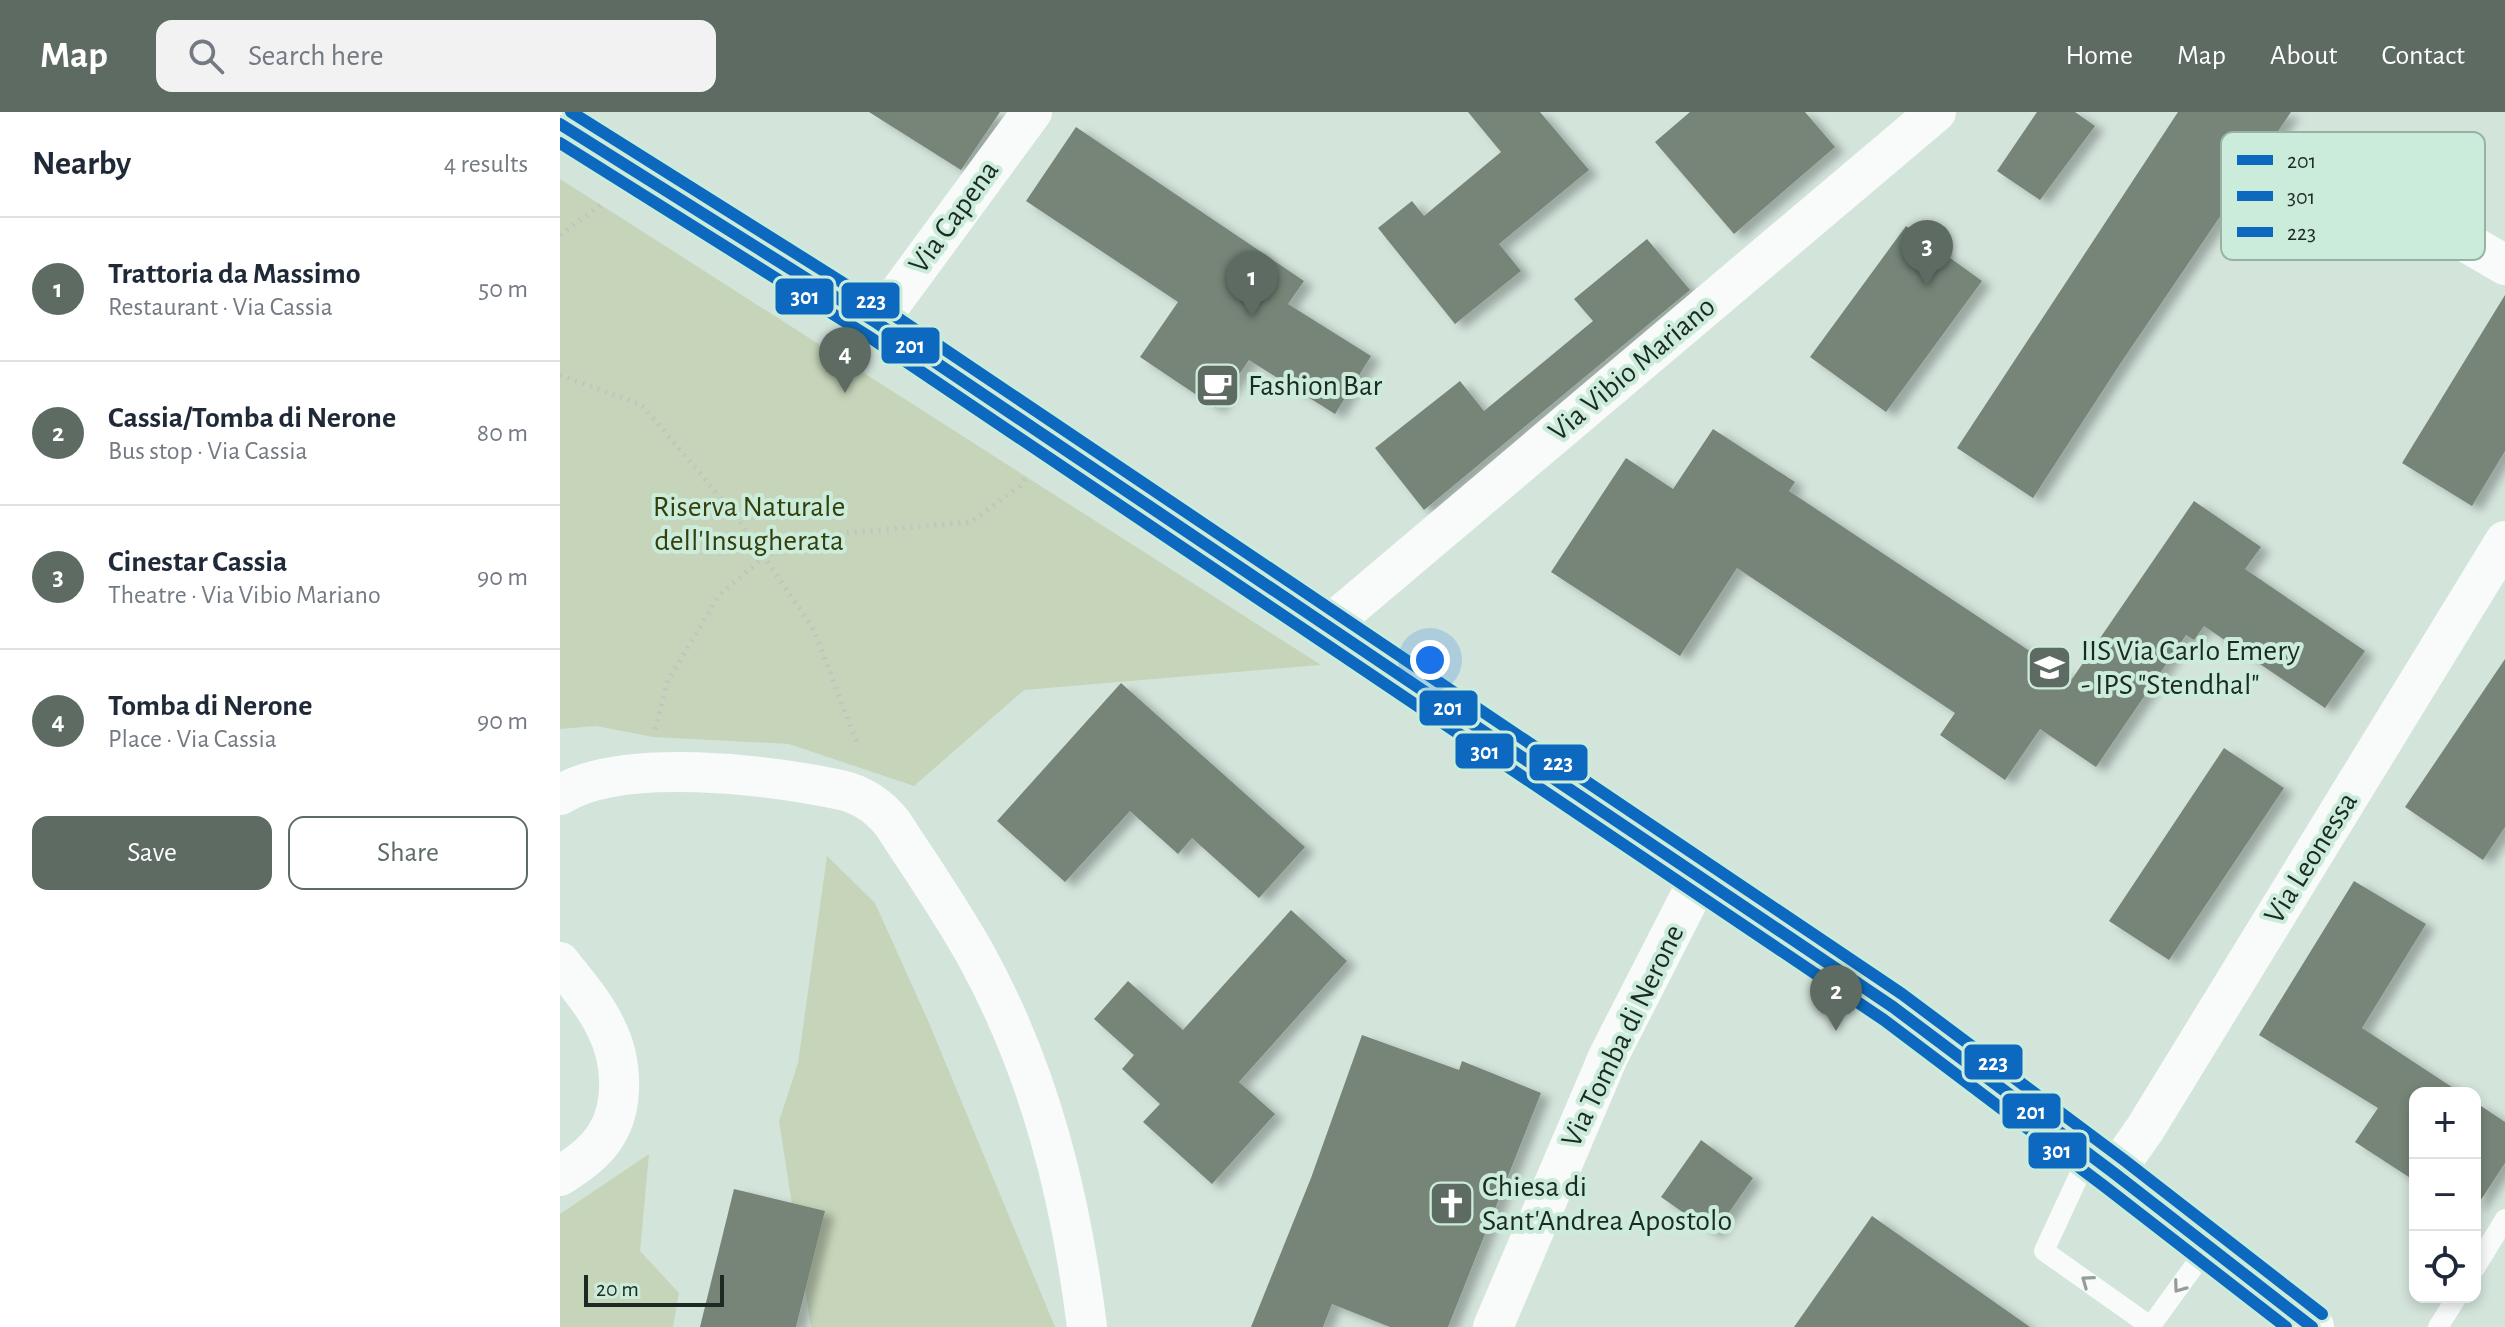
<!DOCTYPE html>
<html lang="en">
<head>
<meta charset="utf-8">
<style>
	body { margin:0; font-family:"Alegreya Sans",sans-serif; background:#f2f2f3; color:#1f2937 }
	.controls { position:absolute; right:24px; bottom:24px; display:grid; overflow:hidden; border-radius:16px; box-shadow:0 4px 12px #0003 }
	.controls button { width:72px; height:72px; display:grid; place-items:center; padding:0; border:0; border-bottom:2px solid #e0e1e3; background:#fff; color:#1f2937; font:40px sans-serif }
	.scale { position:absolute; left:24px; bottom:20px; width:140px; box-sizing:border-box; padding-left:8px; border:4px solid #1d2a23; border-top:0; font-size:22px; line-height:28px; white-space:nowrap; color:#1d2a23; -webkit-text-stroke:6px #cbecda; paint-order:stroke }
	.you { position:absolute; left:870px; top:548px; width:28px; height:28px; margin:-20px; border:6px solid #fff; border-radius:50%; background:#1a73e8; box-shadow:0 0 0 12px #1a73e833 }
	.badge { display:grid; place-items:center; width:52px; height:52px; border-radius:50%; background:#5d6b63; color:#fff; font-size:26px; font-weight:700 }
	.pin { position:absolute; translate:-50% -66px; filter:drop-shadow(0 2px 4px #0008) }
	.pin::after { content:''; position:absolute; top:42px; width:28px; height:24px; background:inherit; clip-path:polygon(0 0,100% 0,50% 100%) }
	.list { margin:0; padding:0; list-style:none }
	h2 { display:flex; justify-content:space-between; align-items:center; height:104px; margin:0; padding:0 32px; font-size:34px }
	h2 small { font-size:26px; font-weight:400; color:#747a83 }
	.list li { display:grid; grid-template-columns:52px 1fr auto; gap:24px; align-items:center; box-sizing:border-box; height:144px; padding:0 32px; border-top:2px solid #e0e1e3 }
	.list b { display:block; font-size:30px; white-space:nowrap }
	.list p { margin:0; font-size:26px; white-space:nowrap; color:#747a83 }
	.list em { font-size:26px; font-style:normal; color:#747a83 }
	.actions { display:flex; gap:16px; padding:24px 32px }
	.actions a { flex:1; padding:18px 0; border:2px solid #5d6b63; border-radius:16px; text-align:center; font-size:28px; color:#5d6b63 }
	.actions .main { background:#5d6b63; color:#fff }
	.icon { flex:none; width:44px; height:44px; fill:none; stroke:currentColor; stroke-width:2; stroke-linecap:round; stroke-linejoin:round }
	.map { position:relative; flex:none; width:1945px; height:1215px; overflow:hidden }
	header { display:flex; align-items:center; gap:48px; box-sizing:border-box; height:112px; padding:0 40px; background:#5d6b63; color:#fff }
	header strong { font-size:38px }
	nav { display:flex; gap:44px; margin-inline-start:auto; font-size:28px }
	.search { width:560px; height:72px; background:#f2f2f3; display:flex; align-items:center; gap:20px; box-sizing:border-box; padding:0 28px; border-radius:16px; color:#747a83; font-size:30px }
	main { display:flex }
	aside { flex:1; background:#fff }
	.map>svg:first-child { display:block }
	.green { fill:#c6d5b9 }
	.building { fill:#768578; filter:url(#shadow) }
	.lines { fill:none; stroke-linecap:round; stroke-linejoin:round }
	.path { stroke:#bfc5c1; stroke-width:5; stroke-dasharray:2 6; stroke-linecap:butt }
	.service { stroke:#f8fbfa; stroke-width:20 }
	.minor { stroke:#f8fbfa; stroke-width:40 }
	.primary { stroke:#f8fbfa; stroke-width:44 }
	.bus-1-casing { stroke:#cbecda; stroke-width:18 }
	.bus-2-casing { stroke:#cbecda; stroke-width:18 }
	.bus-3-casing { stroke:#cbecda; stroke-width:18 }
	.bus-1 { stroke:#0c69bf; stroke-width:12 }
	.bus-2 { stroke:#0c69bf; stroke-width:12 }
	.bus-3 { stroke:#0c69bf; stroke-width:12 }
	.oneway { stroke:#959d99 }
	.labels { text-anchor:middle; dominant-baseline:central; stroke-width:8; stroke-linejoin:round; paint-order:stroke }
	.street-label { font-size:30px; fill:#1d2a23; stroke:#cbecda }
	.poi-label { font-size:30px; fill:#1d2a23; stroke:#cbecda; text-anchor:start }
	.park-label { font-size:30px; fill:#353f0d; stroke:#cbecda }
	.key { fill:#cbecda; stroke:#97b2a3; stroke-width:2 }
	.key-label { font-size:22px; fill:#1d2a23 }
	.line-badge { stroke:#cbecda; stroke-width:3 }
	.badge-label { font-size:22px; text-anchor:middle; font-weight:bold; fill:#fff }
</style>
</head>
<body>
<header>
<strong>Map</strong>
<div class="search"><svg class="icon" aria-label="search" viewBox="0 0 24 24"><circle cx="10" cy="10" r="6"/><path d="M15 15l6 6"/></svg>Search here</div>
<nav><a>Home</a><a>Map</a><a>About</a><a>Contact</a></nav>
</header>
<main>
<aside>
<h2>Nearby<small>4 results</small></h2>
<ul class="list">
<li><span class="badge">1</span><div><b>Trattoria da Massimo</b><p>Restaurant · Via Cassia</p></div><em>50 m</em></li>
<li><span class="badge">2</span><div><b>Cassia/Tomba di Nerone</b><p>Bus stop · Via Cassia</p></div><em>80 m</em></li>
<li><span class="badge">3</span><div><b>Cinestar Cassia</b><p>Theatre · Via Vibio Mariano</p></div><em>90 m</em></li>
<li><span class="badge">4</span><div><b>Tomba di Nerone</b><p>Place · Via Cassia</p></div><em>90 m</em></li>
</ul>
<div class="actions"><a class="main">Save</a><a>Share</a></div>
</aside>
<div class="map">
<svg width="1945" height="1215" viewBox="0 0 1945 1215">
	<defs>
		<filter id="shadow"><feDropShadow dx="9" dy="5" stdDeviation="4" flood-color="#0004"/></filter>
	</defs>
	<rect width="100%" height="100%" fill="#d3e4db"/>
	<!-- green -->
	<g class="green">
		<polygon points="0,67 41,93 761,553 464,578 354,674 229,632 93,625 36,614 0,617"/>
		<polygon points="267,744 315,791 369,911 495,1215 251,1215 219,1009 238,951"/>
		<polygon points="89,1042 80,1139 119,1181 113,1215 0,1215 0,1102"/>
	</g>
	<!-- building -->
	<g class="building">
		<polygon points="309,0 440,0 401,58"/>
		<polygon points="908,0 980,0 1029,58 939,132 961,159 895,212 818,116 852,89 864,104 941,40"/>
		<polygon points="1130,0 1245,0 1275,35 1174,122 1095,30"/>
		<polygon points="1477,0 1515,0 1535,14 1480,88 1437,59"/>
		<polygon points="1618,0 1731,0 1560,252 1473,386 1397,336"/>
		<polygon points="516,15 744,169 728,192 811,244 775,302 689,248 656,296 580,245 618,190 466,89"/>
		<polygon points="1346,114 1422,169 1326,300 1250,245"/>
		<polygon points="1087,127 1130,178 864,398 815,336 900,269 924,299 1033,209 1014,187"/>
		<polygon points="1945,183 1945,339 1912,394 1842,351"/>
		<polygon points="1153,317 1235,370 1229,379 1512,567 1634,389 1701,435 1685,457 1805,539 1765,596 1644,514 1634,528 1626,523 1536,655 1480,617 1445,668 1380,623 1395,601 1177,456 1120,544 991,460 1066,346 1113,377"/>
		<polygon points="1945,547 1945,715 1923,748 1845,695"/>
		<polygon points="561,571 745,735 699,786 632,726 618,742 570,699 505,770 437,709"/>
		<polygon points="1664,636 1724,676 1609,848 1549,809"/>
		<polygon points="1794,769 1866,812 1802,916 1901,981 1855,981 1855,1069 1795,1030 1818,996 1699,923"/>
		<polygon points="731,798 787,849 679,970 715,1002 652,1072 583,1010 600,992 562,957 574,943 534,907 568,869 623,918"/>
		<polygon points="802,923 899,958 902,949 981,981 888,1215 830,1215 772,1192 763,1215 691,1215 751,1066"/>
		<polygon points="1915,990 1945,1010 1945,1051 1915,1097"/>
		<polygon points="1141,1028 1193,1066 1154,1122 1101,1085"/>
		<polygon points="174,1077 265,1099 236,1215 140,1215"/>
		<polygon points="1312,1104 1470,1215 1234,1215"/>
	</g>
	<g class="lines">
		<!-- path -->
		<g class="path">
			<polyline points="0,123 41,93"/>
			<polyline points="0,263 82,293 177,405 254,518 296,629 296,636"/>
			<polyline points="95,617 108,568 160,482 204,445 252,424 411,410 460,374 467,364"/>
		</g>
		<!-- service -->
		<g class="service">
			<polyline points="1529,1042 1484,1139 1590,1214"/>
			<polyline points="1915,1156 1945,1107"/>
			<polyline points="1590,1215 1648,1135"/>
			<polyline points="1878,1215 1897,1185"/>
		</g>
		<!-- minor -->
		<g class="minor">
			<polyline points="1894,123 1945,153"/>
			<polyline points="317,211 472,0"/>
			<polyline points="768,514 1376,0"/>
			<path d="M0 683C62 644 210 663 281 678 303 683 319 694 333 712 362 757 393 801 418 847 481 963 511 1086 527 1215"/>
			<path d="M0 850C16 871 35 892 46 916 62 947 65 993 46 1023 35 1041 17 1053 0 1064"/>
			<polyline points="1554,1061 1585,1017 1945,429"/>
			<polyline points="933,1215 1048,945 1139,767"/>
		</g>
		<!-- primary -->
		<polyline class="primary" points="0,12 317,211 1333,895 1554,1061 1752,1215"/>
		<defs>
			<polyline id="bus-1" points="0,12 317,211 1333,895 1554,1061 1752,1215"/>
			<polyline id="bus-2" points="0,31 308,224 1324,908 1544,1074 1726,1215"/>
			<polyline id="bus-3" points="11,0 326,198 1342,882 1564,1048 1762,1202"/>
		</defs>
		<!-- bus-1 casing -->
		<use href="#bus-1" class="bus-1-casing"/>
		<!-- bus-2 casing -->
		<use href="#bus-2" class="bus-2-casing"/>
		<!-- bus-3 casing -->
		<use href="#bus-3" class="bus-3-casing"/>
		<!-- bus-1 -->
		<use href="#bus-1" class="bus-1"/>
		<!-- bus-2 -->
		<use href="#bus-2" class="bus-2"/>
		<!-- bus-3 -->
		<use href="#bus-3" class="bus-3"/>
	</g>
	<!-- one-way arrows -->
	<defs><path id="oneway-chevron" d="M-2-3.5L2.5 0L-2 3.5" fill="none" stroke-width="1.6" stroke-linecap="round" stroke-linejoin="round" transform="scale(2)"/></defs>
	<g class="oneway">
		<use href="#oneway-chevron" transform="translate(1527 1169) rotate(-144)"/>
		<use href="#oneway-chevron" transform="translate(1619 1175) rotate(126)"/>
	</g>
	<!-- icons -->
	<defs>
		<symbol id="cafe-square" viewBox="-11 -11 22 22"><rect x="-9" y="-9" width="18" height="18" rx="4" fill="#5d6b63" stroke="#cbecda"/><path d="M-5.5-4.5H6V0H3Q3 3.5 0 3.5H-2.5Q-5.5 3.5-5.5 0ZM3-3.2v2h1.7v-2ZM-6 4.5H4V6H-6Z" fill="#fff"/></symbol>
		<symbol id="school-square" viewBox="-11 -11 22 22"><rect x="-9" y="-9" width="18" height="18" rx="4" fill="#5d6b63" stroke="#cbecda"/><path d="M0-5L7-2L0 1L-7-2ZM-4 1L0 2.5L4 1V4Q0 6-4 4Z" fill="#fff"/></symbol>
		<symbol id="church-square" viewBox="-11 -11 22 22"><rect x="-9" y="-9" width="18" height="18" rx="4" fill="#5d6b63" stroke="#cbecda"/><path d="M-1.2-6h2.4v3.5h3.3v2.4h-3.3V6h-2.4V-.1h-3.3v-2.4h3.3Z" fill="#fff"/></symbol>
	</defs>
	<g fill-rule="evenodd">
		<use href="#cafe-square" x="632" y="248" width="51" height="51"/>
		<use href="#school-square" x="1464" y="530" width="51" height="51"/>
		<use href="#church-square" x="866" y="1066" width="51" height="51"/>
	</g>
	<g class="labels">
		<!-- street labels -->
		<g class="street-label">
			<text transform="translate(394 105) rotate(-54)">Via Capena</text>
			<text transform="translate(1072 257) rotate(-40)">Via Vibio Mariano</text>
			<text transform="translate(1751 746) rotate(-58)">Via Leonessa</text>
			<text transform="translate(1063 924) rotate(-64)">Via Tomba di Nerone</text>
		</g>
		<!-- poi labels -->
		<g class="poi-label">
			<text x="688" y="274">Fashion Bar</text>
			<text x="1521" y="539">IIS Via Carlo Emery<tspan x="1521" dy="34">- IPS "Stendhal"</tspan></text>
			<text x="922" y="1075">Chiesa di<tspan x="922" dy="34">Sant'Andrea Apostolo</tspan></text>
		</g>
		<!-- park labels -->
		<g class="park-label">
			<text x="189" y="395">Riserva Naturale<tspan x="189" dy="34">dell'Insugherata</tspan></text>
		</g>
	</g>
	<!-- legend -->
	<rect x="1661" y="20" width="264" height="128" rx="12" class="key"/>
	<rect x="1677" y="43" width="36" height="10" fill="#0c69bf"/>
	<rect x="1677" y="79" width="36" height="10" fill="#0c69bf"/>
	<rect x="1677" y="115" width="36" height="10" fill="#0c69bf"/>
	<g class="key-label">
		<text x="1727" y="56">201</text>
		<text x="1727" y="92">301</text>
		<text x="1727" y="128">223</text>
	</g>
	<g class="line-badge">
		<rect x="214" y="165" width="61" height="39" rx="8" fill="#0c69bf"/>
		<rect x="280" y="169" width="61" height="39" rx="8" fill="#0c69bf"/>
		<rect x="320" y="214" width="61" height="39" rx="8" fill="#0c69bf"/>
		<rect x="858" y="577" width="61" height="38" rx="8" fill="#0c69bf"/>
		<rect x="894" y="620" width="61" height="38" rx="8" fill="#0c69bf"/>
		<rect x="968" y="631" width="61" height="39" rx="8" fill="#0c69bf"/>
		<rect x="1403" y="931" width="61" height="38" rx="8" fill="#0c69bf"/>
		<rect x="1441" y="980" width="61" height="38" rx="8" fill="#0c69bf"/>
		<rect x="1467" y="1019" width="61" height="39" rx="8" fill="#0c69bf"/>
	</g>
	<g class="badge-label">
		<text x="245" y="192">301</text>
		<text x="311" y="196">223</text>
		<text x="350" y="241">201</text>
		<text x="888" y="603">201</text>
		<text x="925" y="647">301</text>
		<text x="998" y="658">223</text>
		<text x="1433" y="958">223</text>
		<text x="1471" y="1007">201</text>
		<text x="1497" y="1046">301</text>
	</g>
</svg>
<div class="controls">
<button>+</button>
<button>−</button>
<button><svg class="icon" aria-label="locate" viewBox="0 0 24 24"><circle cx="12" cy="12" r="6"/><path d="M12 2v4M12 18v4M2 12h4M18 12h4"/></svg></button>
</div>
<div class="scale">20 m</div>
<div class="you"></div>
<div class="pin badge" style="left:692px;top:205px">1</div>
<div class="pin badge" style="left:1276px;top:919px">2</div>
<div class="pin badge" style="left:1367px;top:174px">3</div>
<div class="pin badge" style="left:285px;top:281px">4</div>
</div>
</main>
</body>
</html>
